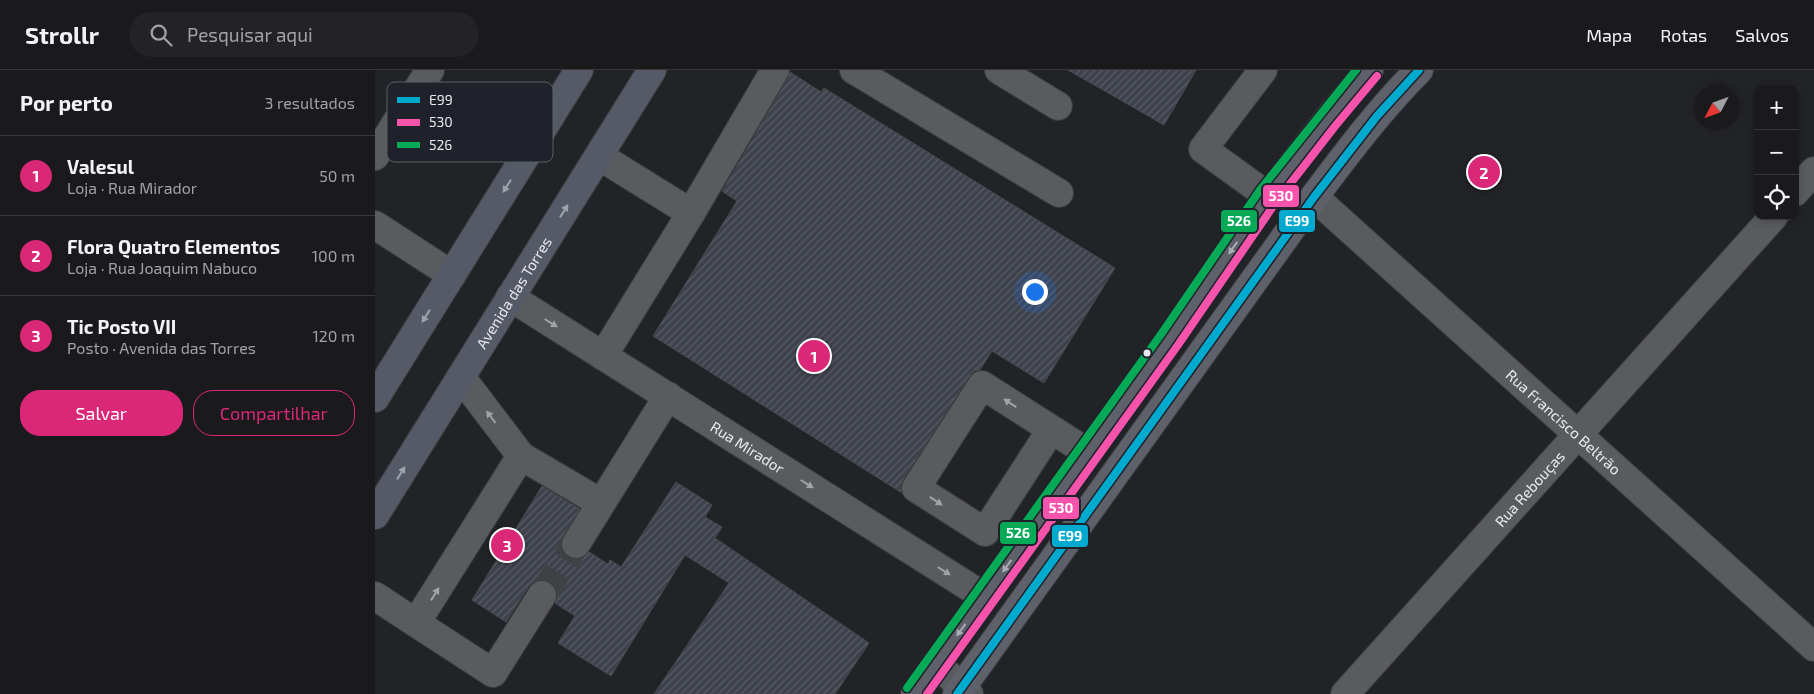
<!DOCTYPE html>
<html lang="pt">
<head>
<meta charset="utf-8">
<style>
	body { margin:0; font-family:"Exo 2",sans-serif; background:#232326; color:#f1f3f6 }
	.controls { position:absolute; right:15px; top:15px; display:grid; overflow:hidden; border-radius:10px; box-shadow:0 2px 8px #0003 }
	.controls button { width:45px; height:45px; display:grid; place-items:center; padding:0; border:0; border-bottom:1px solid #38383b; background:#1a1a1d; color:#f1f3f6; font:25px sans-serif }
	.compass { position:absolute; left:1319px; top:15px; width:45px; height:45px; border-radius:50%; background:#1a1a1d; box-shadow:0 2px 8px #0003; rotate:229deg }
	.you { position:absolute; left:659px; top:221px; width:18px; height:18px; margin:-12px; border:4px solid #fff; border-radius:50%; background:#1a73e8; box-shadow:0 0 0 8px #1a73e833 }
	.badge { display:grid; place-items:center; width:32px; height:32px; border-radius:50%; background:#db2777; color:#fff; font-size:16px; font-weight:700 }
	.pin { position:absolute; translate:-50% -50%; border:2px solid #fff; box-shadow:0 1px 5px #0006 }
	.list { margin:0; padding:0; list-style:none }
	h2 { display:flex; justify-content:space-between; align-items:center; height:65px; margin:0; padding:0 20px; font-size:21px }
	h2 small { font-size:16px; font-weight:400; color:#9fa1a4 }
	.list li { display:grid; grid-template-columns:32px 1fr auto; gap:15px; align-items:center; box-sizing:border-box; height:80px; padding:0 20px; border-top:1px solid #38383b }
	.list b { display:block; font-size:19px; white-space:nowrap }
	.list p { margin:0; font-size:16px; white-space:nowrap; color:#9fa1a4 }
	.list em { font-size:16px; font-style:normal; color:#9fa1a4 }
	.actions { display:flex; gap:10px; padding:15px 20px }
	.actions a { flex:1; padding:11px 0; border:1px solid #db2777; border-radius:20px; text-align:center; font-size:18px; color:#db2777 }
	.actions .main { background:#db2777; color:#fff }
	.icon { flex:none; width:28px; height:28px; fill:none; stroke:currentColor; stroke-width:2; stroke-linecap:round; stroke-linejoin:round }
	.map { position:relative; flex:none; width:1439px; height:624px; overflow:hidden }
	header { display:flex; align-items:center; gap:30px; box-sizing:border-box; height:70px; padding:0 25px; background:#1a1a1d; border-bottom:1px solid #38383b }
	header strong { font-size:24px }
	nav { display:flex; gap:28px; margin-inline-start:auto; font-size:18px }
	.search { width:350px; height:45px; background:#232326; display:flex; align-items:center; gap:12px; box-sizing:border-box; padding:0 18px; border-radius:28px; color:#9fa1a4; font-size:19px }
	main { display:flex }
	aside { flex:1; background:#1a1a1d }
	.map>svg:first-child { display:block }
	.building { fill:url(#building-hatch); stroke:#48494c }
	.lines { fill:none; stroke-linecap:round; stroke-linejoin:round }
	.minor-tunnel { stroke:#404145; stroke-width:28; stroke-dasharray:28 14; stroke-linecap:butt }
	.minor-casing { stroke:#3c3d40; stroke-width:30 }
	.major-casing { stroke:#3c3d40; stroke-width:30 }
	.highway-casing { stroke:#3c3d40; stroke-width:30 }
	.minor { stroke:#595b5e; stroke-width:28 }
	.major { stroke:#5e616a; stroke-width:28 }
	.highway { stroke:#565a67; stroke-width:28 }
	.bus-1-casing { stroke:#1f222a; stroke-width:11 }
	.bus-2-casing { stroke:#1f222a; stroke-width:11 }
	.bus-3-casing { stroke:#1f222a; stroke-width:11 }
	.bus-1 { stroke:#00a9ce; stroke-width:8 }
	.bus-2 { stroke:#f653ac; stroke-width:8 }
	.bus-3 { stroke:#06aa56; stroke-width:8 }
	.oneway { fill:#9ea2ab }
	.oneway2 { fill:#a9acb3 }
	.oneway3 { fill:#a0a2a6 }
	.bus-dot { fill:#e7eaef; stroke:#1f222a; stroke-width:2 }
	.labels { text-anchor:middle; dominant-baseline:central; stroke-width:5; stroke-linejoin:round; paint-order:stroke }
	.street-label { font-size:15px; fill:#e7eaef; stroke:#1f222a }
	.key { fill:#1f222a; stroke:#5b5e65; stroke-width:1 }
	.key-label { font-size:14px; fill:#e7eaef }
	.line-badge { stroke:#1f222a; stroke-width:2 }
	.badge-label { font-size:14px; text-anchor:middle; font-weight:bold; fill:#fff }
</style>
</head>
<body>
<header>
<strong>Strollr</strong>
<div class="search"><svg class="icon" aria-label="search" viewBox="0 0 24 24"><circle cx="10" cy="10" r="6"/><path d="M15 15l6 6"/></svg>Pesquisar aqui</div>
<nav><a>Mapa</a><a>Rotas</a><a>Salvos</a></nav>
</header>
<main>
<aside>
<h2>Por perto<small>3 resultados</small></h2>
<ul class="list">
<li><span class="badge">1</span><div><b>Valesul</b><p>Loja · Rua Mirador</p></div><em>50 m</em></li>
<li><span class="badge">2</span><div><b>Flora Quatro Elementos</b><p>Loja · Rua Joaquim Nabuco</p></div><em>100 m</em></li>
<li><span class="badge">3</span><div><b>Tic Posto VII</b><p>Posto · Avenida das Torres</p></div><em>120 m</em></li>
</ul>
<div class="actions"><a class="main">Salvar</a><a>Compartilhar</a></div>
</aside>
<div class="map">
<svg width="1439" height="624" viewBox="0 0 1439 624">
	<defs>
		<pattern id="building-hatch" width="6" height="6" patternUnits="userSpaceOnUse" patternTransform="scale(1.25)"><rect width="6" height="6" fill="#3e424d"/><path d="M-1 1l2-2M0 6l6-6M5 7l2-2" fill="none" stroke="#5a5d67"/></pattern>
	</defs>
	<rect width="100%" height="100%" fill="#222327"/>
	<!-- building -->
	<g class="building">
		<polygon points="693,0 821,0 789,55"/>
		<polygon points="415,2 446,22 449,18 740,198 669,313 617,281 605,300 599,301 594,307 528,410 525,417 527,423 278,266 362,131 347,121 413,8"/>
		<polygon points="301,412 337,435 330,447 347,457 340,468 494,573 460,624 279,624 354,513 310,485 236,606 183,573 200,546 180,533 183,526 181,518 175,512 168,509 160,511 154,516 131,552 97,530 167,416 205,439 188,466 185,473 187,481 192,487 201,490 209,487 214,482 233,494 235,490 246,497"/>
	</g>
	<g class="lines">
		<!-- minor-tunnel -->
		<polyline class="minor-tunnel" points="167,525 201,474"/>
		<defs>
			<g id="minor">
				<polyline points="479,0 684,123"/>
				<polyline points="624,0 683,36"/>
				<polyline points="888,0 828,79 893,126"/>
				<polyline points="0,86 55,0"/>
				<polyline points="224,86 316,143 228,286"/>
				<polyline points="1420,122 1439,101"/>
				<path id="s1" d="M939 127 1439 577"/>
				<polyline points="316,143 400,0"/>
				<polyline points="0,155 77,205"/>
				<path id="s2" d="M135 227 610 527"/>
				<polyline points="86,307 146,386 226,433"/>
				<polyline points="676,360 610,462 541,418 607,315 712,382"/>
				<polyline points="201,474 293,326"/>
				<polyline points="0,526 41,553 146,386"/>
				<polyline points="41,553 118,603 167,525"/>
				<polyline points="562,594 594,624"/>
				<path id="s3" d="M970 624 1399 146"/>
			</g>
			<g id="major">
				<polyline points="540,624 795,269 893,126 953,49 994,0"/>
				<path d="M582 624 939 127C972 83 1005 39 1044 0"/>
			</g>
			<g id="highway">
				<polyline points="0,328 204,0"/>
				<path id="s4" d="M0 445 277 0"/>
			</g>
		</defs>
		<!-- minor casing -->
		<use href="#minor" class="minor-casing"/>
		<!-- major casing -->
		<use href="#major" class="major-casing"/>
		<!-- highway casing -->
		<use href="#highway" class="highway-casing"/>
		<!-- minor -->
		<use href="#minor" class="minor"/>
		<!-- major -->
		<use href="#major" class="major"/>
		<!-- highway -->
		<use href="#highway" class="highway"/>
		<defs>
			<polyline id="bus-1" points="582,624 939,127 1002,46 1044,0"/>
			<polyline id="bus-2" points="552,624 803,275 901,132 961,55 1002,6"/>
			<polyline id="bus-3" points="532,618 787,263 885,120 981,0"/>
		</defs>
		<!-- bus-1 casing -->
		<use href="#bus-1" class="bus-1-casing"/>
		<!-- bus-2 casing -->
		<use href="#bus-2" class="bus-2-casing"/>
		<!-- bus-3 casing -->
		<use href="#bus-3" class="bus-3-casing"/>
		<!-- bus-1 -->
		<use href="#bus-1" class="bus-1"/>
		<!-- bus-2 -->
		<use href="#bus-2" class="bus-2"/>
		<!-- bus-3 -->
		<use href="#bus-3" class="bus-3"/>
	</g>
	<!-- one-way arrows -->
	<defs><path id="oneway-solid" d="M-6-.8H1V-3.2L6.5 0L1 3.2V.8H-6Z" transform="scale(1.25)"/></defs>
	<g class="oneway">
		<use href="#oneway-solid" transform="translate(132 116) rotate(122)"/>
		<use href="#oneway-solid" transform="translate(189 141) rotate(-58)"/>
		<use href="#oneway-solid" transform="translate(51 246) rotate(122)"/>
		<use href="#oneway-solid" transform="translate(26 403) rotate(-58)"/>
	</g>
	<g class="oneway2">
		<use href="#oneway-solid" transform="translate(858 178) rotate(125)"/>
		<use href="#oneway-solid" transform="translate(632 496) rotate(125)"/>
		<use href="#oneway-solid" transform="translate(586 560) rotate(126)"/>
	</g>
	<g class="oneway3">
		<use href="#oneway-solid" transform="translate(176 253) rotate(32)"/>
		<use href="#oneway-solid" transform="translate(635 333) rotate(-147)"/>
		<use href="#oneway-solid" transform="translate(116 347) rotate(-127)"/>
		<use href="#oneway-solid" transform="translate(432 414) rotate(32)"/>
		<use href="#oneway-solid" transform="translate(561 431) rotate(33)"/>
		<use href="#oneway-solid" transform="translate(569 501) rotate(32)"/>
		<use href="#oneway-solid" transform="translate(60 524) rotate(-58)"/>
	</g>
	<!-- markers -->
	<circle class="bus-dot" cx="772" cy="283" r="4.5"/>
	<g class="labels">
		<!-- street labels -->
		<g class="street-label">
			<text stroke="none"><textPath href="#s4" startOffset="262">Avenida das Torres</textPath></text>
			<text stroke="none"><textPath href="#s1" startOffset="336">Rua Francisco Beltrão</textPath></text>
			<text stroke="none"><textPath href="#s2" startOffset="281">Rua Mirador</textPath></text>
			<text stroke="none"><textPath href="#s3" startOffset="276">Rua Rebouças</textPath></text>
		</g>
	</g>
	<!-- legend -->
	<rect x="12" y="12" width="166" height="80" rx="8" class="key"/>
	<rect x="22" y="27" width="23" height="6" fill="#00a9ce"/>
	<rect x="22" y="49" width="23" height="7" fill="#f653ac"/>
	<rect x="22" y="72" width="23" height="6" fill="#06aa56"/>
	<g class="key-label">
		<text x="54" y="35">E99</text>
		<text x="54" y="57">530</text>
		<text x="54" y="80">526</text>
	</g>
	<g class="line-badge">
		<rect x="887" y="114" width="38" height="24" rx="5" fill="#f653ac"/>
		<rect x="903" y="139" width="38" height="24" rx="5" fill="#00a9ce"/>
		<rect x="845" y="139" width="38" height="24" rx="5" fill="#06aa56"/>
		<rect x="667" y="426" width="38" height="24" rx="5" fill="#f653ac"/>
		<rect x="624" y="451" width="38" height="24" rx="5" fill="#06aa56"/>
		<rect x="676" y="454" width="38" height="24" rx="5" fill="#00a9ce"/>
	</g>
	<g class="badge-label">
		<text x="906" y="131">530</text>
		<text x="922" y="156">E99</text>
		<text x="864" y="156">526</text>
		<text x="686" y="443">530</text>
		<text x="643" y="468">526</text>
		<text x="695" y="471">E99</text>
	</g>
</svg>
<div class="controls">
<button>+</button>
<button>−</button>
<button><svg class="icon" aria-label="locate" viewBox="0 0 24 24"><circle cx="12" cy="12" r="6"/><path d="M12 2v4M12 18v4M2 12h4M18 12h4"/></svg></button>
</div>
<svg class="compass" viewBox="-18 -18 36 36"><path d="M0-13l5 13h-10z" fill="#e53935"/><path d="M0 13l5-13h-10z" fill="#9fa1a4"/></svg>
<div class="you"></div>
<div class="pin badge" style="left:439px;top:286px">1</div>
<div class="pin badge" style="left:1109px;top:102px">2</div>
<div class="pin badge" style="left:132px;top:475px">3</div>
</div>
</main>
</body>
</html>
